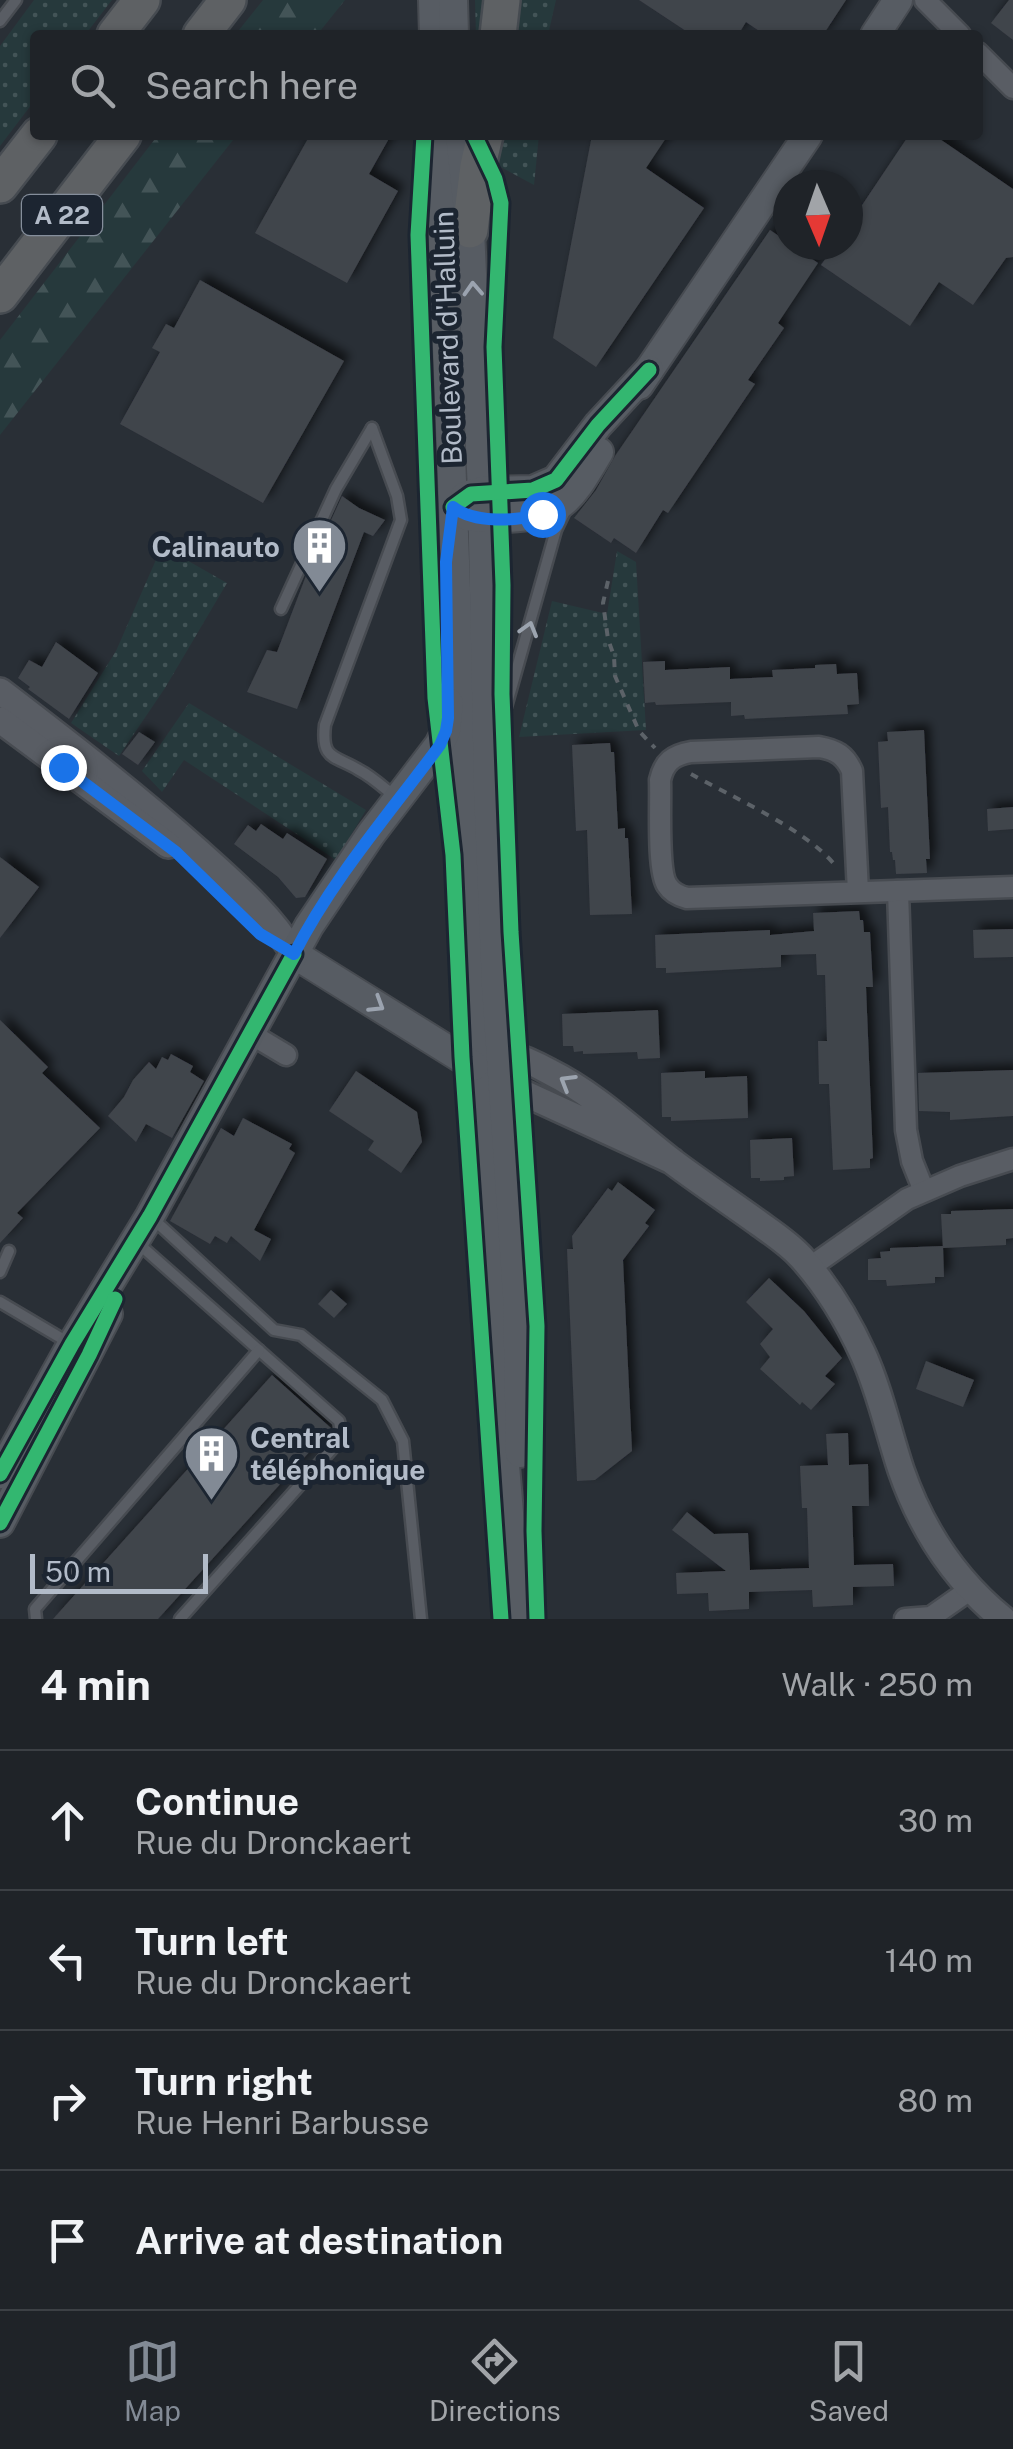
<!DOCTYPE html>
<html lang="en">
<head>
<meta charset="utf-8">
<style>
	body { margin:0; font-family:"Public Sans",sans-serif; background:#2c2f34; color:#f1f3f6 }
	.compass { position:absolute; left:773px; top:170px; width:90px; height:90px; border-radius:50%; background:#1f2328; box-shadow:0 2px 8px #0004; rotate:178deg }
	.scale { position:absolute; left:30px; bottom:25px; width:178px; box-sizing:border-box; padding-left:10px; border:5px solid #b2bbc8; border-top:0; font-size:28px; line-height:35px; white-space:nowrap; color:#b2bbc8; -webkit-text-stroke:8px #1c2531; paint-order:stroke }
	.stop { position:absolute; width:30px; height:30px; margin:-22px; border:8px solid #1a73e8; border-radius:50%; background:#fff }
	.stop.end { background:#1a73e8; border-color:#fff; box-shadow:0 2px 10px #0008 }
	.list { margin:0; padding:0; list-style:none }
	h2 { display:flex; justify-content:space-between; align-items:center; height:130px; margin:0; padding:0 40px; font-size:42px }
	h2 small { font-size:32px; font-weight:400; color:#a1a4a8 }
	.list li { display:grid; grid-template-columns:65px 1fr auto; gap:30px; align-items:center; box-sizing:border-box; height:140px; padding:0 40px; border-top:2px solid #3c4045 }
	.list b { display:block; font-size:38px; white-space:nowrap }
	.list p { margin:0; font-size:32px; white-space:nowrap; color:#a1a4a8 }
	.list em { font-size:32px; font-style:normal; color:#a1a4a8 }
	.icon { flex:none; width:55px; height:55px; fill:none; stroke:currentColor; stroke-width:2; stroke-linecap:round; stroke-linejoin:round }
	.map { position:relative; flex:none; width:1013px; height:1619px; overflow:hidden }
	.search { position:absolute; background:#1f2328; box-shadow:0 2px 8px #0004; left:30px; right:30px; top:30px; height:110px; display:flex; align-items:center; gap:25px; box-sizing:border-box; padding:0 35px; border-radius:10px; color:#a1a4a8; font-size:38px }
	.sheet { height:690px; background:#1f2328 }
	nav { display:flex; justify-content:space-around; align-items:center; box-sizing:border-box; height:140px; border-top:2px solid #3c4045; background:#1f2328; font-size:28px; color:#a1a4a8 }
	nav a { display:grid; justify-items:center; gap:5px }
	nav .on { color:#828a95 }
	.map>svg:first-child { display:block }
	.grass { fill:url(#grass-dots) }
	.forest { fill:url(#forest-firs) }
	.building { fill:#40444b; filter:url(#shadow) }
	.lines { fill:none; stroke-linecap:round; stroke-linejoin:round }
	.service-casing { stroke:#474b51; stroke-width:15 }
	.minor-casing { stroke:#474b51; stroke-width:25 }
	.tertiary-casing { stroke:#474b51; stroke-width:30 }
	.secondary-casing { stroke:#474b51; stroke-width:32 }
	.motorway-casing { stroke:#464b51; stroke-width:40 }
	.path { stroke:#5c6268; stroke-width:4; stroke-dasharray:8 8; stroke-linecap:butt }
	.service { stroke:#595d64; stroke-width:10 }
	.minor { stroke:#595d64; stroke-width:20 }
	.tertiary { stroke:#595d64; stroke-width:25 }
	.secondary { stroke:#575c63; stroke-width:28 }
	.motorway { stroke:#5e6164; stroke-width:35 }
	.cycleway-casing { stroke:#1c2531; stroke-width:21 }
	.cycleway { stroke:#33b770; stroke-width:15 }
	.oneway { stroke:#9ba3af }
	.oneway2 { stroke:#9ca4af }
	.route { stroke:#1a73e8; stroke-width:12 }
	.labels { text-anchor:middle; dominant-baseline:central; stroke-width:10; stroke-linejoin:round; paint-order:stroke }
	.shield { fill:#1c2531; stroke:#858e9b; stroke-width:2.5 }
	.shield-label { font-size:25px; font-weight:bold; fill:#b2bbc8 }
	.street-label { font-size:28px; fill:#b2bbc8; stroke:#1c2531 }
	.poi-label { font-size:28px; font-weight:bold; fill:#b2bbc8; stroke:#1c2531; text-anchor:end }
</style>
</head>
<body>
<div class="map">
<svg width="1013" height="1619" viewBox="0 0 1013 1619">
	<defs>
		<pattern id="grass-dots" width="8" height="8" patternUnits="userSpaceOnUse" patternTransform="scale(2.5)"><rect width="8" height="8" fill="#26393c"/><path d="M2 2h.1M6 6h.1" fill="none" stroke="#435457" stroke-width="1.8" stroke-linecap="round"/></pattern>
		<pattern id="forest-firs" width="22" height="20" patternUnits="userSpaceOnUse" patternTransform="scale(2.5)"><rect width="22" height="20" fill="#26393c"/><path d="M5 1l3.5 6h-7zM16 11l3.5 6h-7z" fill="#435457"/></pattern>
		<filter id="shadow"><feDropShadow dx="6" dy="-6" stdDeviation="5" flood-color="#0009"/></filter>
	</defs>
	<rect width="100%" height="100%" fill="#292f36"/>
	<!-- grass -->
	<g class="grass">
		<polygon points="34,0 112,0 85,35 35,35 35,100 0,146 0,46"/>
		<polygon points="475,0 556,0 548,35 476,35"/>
		<polygon points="500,135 539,135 534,185 495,164"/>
		<polygon points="162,546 227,583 165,688 119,756 71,723 116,651"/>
		<polygon points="617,551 636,562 646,730 519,737 552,601 607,614"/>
		<polygon points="189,703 366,810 336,860 184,760 162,792 142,771"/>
	</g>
	<!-- forest -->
	<g class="forest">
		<polygon points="263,0 345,0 317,35 235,35"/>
		<polygon points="158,135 237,135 0,435 0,340"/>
	</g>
	<!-- building -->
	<g class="building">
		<polygon points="639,0 846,0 823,35 765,35 746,22 738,35 692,35"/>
		<polygon points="1009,0 1013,0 1013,40 991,23"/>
		<polygon points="310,135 391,135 369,174 398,191 347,283 255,233"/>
		<polygon points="592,135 668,135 646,168 704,208 596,367 553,338"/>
		<polygon points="909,135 934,135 1013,189 1013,257 1006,258 973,305 939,282 910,326 821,265 835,245 848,245 848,226"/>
		<polygon points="770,230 788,242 788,245 792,245 818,263 778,323 784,328 748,380 755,384 668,513 663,510 636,553 614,538 611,543 574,518 596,490 615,456"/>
		<polygon points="200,280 344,361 263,503 120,424 160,352 152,348 166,324 174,328"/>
		<polygon points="342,496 359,508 385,520 373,536 364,532 297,709 247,692 267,650 277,652 307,573"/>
		<polygon points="56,642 98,673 69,719 28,689 30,687 18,678 29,660 42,667"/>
		<polygon points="665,661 665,670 730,667 730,679 773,677 772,670 815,668 815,665 836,664 837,674 857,673 859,704 847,705 848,714 745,719 744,715 731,716 731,702 656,705 655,702 645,703 643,662"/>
		<polygon points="924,730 930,859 926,859 927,873 896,874 895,860 893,860 892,852 890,852 888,807 881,808 878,742 888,741 887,732"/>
		<polygon points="139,732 155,742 138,765 122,754"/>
		<polygon points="610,743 611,752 614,752 618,829 625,828 625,838 628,838 632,914 590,915 587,830 576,831 572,745"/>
		<polygon points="1013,807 1013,829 988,831 987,809"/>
		<polygon points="261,824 283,839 287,833 327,859 305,897 296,898 278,877 234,844 248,825 256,831"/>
		<polygon points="0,857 39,887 0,938"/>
		<polygon points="859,911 860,920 863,920 864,932 870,932 873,987 866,987 873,1158 870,1159 870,1168 833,1170 829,1084 819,1084 818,1041 827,1041 825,975 817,975 816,954 781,955 781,967 666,973 666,968 656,968 655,935 770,930 770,935 814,931 813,913"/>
		<polygon points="1013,929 1013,957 974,958 973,930"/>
		<polygon points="658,1010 660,1058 638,1059 637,1052 583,1054 583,1051 574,1052 573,1046 563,1046 562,1014"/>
		<polygon points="0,1020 48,1067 42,1073 100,1128 17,1213 23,1218 0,1243"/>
		<polygon points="171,1054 193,1066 190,1072 204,1081 172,1138 146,1124 136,1142 108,1116 124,1097 133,1080 149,1062 156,1069 162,1057 168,1060"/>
		<polygon points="1013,1070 1013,1116 950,1120 950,1112 919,1111 918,1073"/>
		<polygon points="356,1071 417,1112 422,1142 401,1173 368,1150 374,1141 329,1111"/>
		<polygon points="705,1071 705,1078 747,1076 748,1118 671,1121 671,1117 662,1117 661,1073"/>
		<polygon points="243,1118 292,1144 289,1149 295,1153 254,1230 271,1239 260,1261 231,1236 227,1243 215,1236 210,1244 170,1221 221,1128 234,1136"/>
		<polygon points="792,1138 794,1176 784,1177 784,1180 760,1181 760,1178 751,1178 750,1140"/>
		<polygon points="618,1182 655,1210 645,1223 649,1226 623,1260 632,1451 595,1480 577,1481 567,1249 573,1249 572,1236 608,1188 612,1191"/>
		<polygon points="1013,1209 1013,1238 1006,1239 1006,1245 943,1248 941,1214 951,1214 951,1211"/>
		<polygon points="943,1246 944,1277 935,1277 935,1283 887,1286 886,1280 868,1280 868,1259 881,1258 880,1252 890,1251 890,1248"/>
		<polygon points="769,1278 804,1311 842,1358 825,1376 835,1384 811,1410 802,1402 800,1405 760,1369 770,1357 760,1344 773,1329 746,1302"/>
		<polygon points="331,1290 347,1304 334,1318 318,1304"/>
		<polygon points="926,1361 974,1380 963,1407 916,1389"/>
		<polygon points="272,1375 331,1428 158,1619 53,1619"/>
		<polygon points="848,1433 849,1465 868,1464 869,1506 852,1506 854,1565 893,1564 894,1586 853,1587 853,1605 813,1607 812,1590 749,1592 749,1609 709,1611 708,1593 677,1594 676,1573 726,1571 672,1530 687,1512 714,1534 748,1533 750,1570 809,1568 807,1508 802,1508 800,1466 828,1465 826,1434"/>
	</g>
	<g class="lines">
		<defs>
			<g id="service">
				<polyline points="0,21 16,0"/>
				<polyline points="424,135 418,235 436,713"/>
				<path d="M490 169C513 216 495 290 494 343 494 392 498 441 500 489"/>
				<path d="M372 428 397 496 401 520 325 725C321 760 334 755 359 770 373 777 385 789 398 799"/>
				<polyline points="501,521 502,694 511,932 537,1326 534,1531 537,1619"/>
				<polyline points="281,609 336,489 372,428"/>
				<polyline points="506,707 556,530 566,509"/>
				<polyline points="440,750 453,862"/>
				<polyline points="151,1217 274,1330 301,1335 382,1400 403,1441 421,1619"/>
				<polyline points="140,1245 339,1421 342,1438 180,1619"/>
				<polyline points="0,1272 9,1251"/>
				<polyline points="0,1302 71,1344"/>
				<polyline points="489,1433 501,1619"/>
				<polyline points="36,1619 35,1609 259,1350"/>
			</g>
			<g id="minor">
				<polyline points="925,0 960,35"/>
				<polyline points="978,53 1013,88"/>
				<polyline points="898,891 906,1130 912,1161 924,1191"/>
				<path d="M858 892 852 771C845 755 836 750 819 747L691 752C673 755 664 762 660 780 661 802 657 870 667 885 672 893 679 896 687 898L1013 887"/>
				<polyline points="251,1034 286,1055"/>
				<polyline points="809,1268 907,1199 960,1176 1013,1159"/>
				<polyline points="905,1619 931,1617 971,1589"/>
			</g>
			<g id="tertiary">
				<path d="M0 691C68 743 135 795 199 852 233 883 270 914 294 954"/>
				<polyline points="0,720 168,845"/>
				<path d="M672 1161 504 1084 474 1066C491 1040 530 1061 550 1072 596 1095 633 1131 673 1162 701 1183 731 1203 760 1224 774 1234 789 1244 801 1257 826 1285 848 1321 863 1354 880 1391 888 1431 901 1470 921 1528 955 1580 1003 1619"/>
			</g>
			<g id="secondary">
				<polyline points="433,0 434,35"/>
				<polyline points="453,0 454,35"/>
				<polyline points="875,35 898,0"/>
				<polyline points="439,135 474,1066 492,1312 518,1619"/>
				<polyline points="460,135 470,230 482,491 488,791 496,987 517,1296 520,1453"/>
				<polyline points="639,385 808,135"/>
				<polyline points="465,496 482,491 533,490 556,480 598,425 649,370"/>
				<path d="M467 516C481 519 494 518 507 518 564 516 572 497 599 452"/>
				<polyline points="294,954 474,1066"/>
				<polyline points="0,1474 72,1344 150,1216 309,926 371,834 439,745 446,731 449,703"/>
				<polyline points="0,1523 108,1314"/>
			</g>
			<g id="motorway">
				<polyline points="115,35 142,0"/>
				<polyline points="201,35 228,0"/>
				<polyline points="498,35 502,0"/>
				<polyline points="0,185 39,135"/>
				<polyline points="470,230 478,166 485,135"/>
				<polyline points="0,295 123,135"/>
			</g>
		</defs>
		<!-- service casing -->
		<use href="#service" class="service-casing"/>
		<!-- minor casing -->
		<use href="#minor" class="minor-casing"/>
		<!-- tertiary casing -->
		<use href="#tertiary" class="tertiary-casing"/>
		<!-- secondary casing -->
		<use href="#secondary" class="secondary-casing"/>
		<!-- motorway casing -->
		<use href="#motorway" class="motorway-casing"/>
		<!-- path -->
		<g class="path">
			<polyline points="608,581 603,603 608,639 614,656 615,676 639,731 655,748"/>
			<path d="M691 774C732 797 805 829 834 864"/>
		</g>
		<!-- service -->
		<use href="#service" class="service"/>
		<!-- minor -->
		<use href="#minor" class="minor"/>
		<!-- tertiary -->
		<use href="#tertiary" class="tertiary"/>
		<!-- secondary -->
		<use href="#secondary" class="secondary"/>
		<!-- motorway -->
		<use href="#motorway" class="motorway"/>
		<defs>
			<g id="cycleway">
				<polyline points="424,135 418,235 435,698 453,855 462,1057 501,1619"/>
				<polyline points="474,135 495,179 501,203 494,347 503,585 502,694 511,932 537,1326 534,1531 537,1619"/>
				<polyline points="453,507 471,494 533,490 556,480 598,425 649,370"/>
				<polyline points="0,1474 72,1344 150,1216 294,954"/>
				<polyline points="0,1523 89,1355 115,1299"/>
			</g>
		</defs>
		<!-- cycleway casing -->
		<use href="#cycleway" class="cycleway-casing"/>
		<!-- cycleway -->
		<use href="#cycleway" class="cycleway"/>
	</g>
	<!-- one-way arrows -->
	<defs><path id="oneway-chevron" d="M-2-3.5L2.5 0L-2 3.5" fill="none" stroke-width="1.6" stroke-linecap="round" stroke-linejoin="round" transform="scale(2.5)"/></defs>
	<g class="oneway">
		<use href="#oneway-chevron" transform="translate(473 289) rotate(-93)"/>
		<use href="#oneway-chevron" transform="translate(377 1005) rotate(32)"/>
	</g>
	<g class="oneway2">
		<use href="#oneway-chevron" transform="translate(529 629) rotate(-74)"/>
		<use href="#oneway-chevron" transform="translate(567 1082) rotate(-149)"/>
	</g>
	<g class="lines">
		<!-- route -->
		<path class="route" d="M63 767 176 852 260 934 294 954C333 878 389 814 440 745L446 731 448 718 446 562 453 507C475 524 516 521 542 514"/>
	</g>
	<!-- icons -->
	<defs>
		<symbol id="building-pin" viewBox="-11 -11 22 30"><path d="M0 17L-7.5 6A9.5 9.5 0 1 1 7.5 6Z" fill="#828a95" stroke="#1c2531"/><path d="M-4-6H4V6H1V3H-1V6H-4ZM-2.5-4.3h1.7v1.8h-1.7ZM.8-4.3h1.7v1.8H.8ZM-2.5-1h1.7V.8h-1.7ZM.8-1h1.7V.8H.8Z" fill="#fff"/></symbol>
	</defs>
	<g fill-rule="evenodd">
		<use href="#building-pin" x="288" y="514" width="63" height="86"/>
		<use href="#building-pin" x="180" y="1422" width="63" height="86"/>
	</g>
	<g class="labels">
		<!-- shield labels -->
		<rect class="shield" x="22" y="195" width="80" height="40" rx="8"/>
		<g class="shield-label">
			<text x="62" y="215">A 22</text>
		</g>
		<!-- street labels -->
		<g class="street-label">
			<text transform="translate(447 338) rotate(-92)">Boulevard d'Halluin</text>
		</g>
		<!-- poi labels -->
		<g class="poi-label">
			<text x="280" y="546">Calinauto</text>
			<text x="250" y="1437" text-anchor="start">Central<tspan x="250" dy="32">téléphonique</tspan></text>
		</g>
	</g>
</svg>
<svg class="compass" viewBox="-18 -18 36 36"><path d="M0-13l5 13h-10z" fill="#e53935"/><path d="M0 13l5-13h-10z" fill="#a1a4a8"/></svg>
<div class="scale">50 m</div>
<div class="stop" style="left:542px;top:514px"></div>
<div class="stop end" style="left:63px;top:767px"></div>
<div class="search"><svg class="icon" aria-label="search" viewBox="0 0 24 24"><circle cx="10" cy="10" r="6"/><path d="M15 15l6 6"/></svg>Search here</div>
</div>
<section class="sheet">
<h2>4 min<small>Walk · 250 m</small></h2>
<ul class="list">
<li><svg class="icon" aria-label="ahead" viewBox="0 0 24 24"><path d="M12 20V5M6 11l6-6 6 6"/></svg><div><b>Continue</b><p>Rue du Dronckaert</p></div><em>30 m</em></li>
<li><svg class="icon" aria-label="left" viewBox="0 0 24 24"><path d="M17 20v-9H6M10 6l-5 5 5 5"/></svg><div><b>Turn left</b><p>Rue du Dronckaert</p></div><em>140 m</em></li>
<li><svg class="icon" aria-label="right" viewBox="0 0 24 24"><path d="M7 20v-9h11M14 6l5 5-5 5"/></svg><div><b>Turn right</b><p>Rue Henri Barbusse</p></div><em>80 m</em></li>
<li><svg class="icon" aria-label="arrive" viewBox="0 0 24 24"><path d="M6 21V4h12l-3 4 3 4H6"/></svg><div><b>Arrive at destination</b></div></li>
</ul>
</section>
<nav>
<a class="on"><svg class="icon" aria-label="map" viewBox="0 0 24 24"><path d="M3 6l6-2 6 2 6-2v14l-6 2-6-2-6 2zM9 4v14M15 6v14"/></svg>Map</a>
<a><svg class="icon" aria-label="directions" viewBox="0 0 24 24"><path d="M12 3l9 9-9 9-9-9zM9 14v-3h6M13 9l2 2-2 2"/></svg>Directions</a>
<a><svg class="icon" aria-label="saved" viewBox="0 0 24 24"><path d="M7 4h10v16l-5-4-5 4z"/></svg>Saved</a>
</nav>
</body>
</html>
